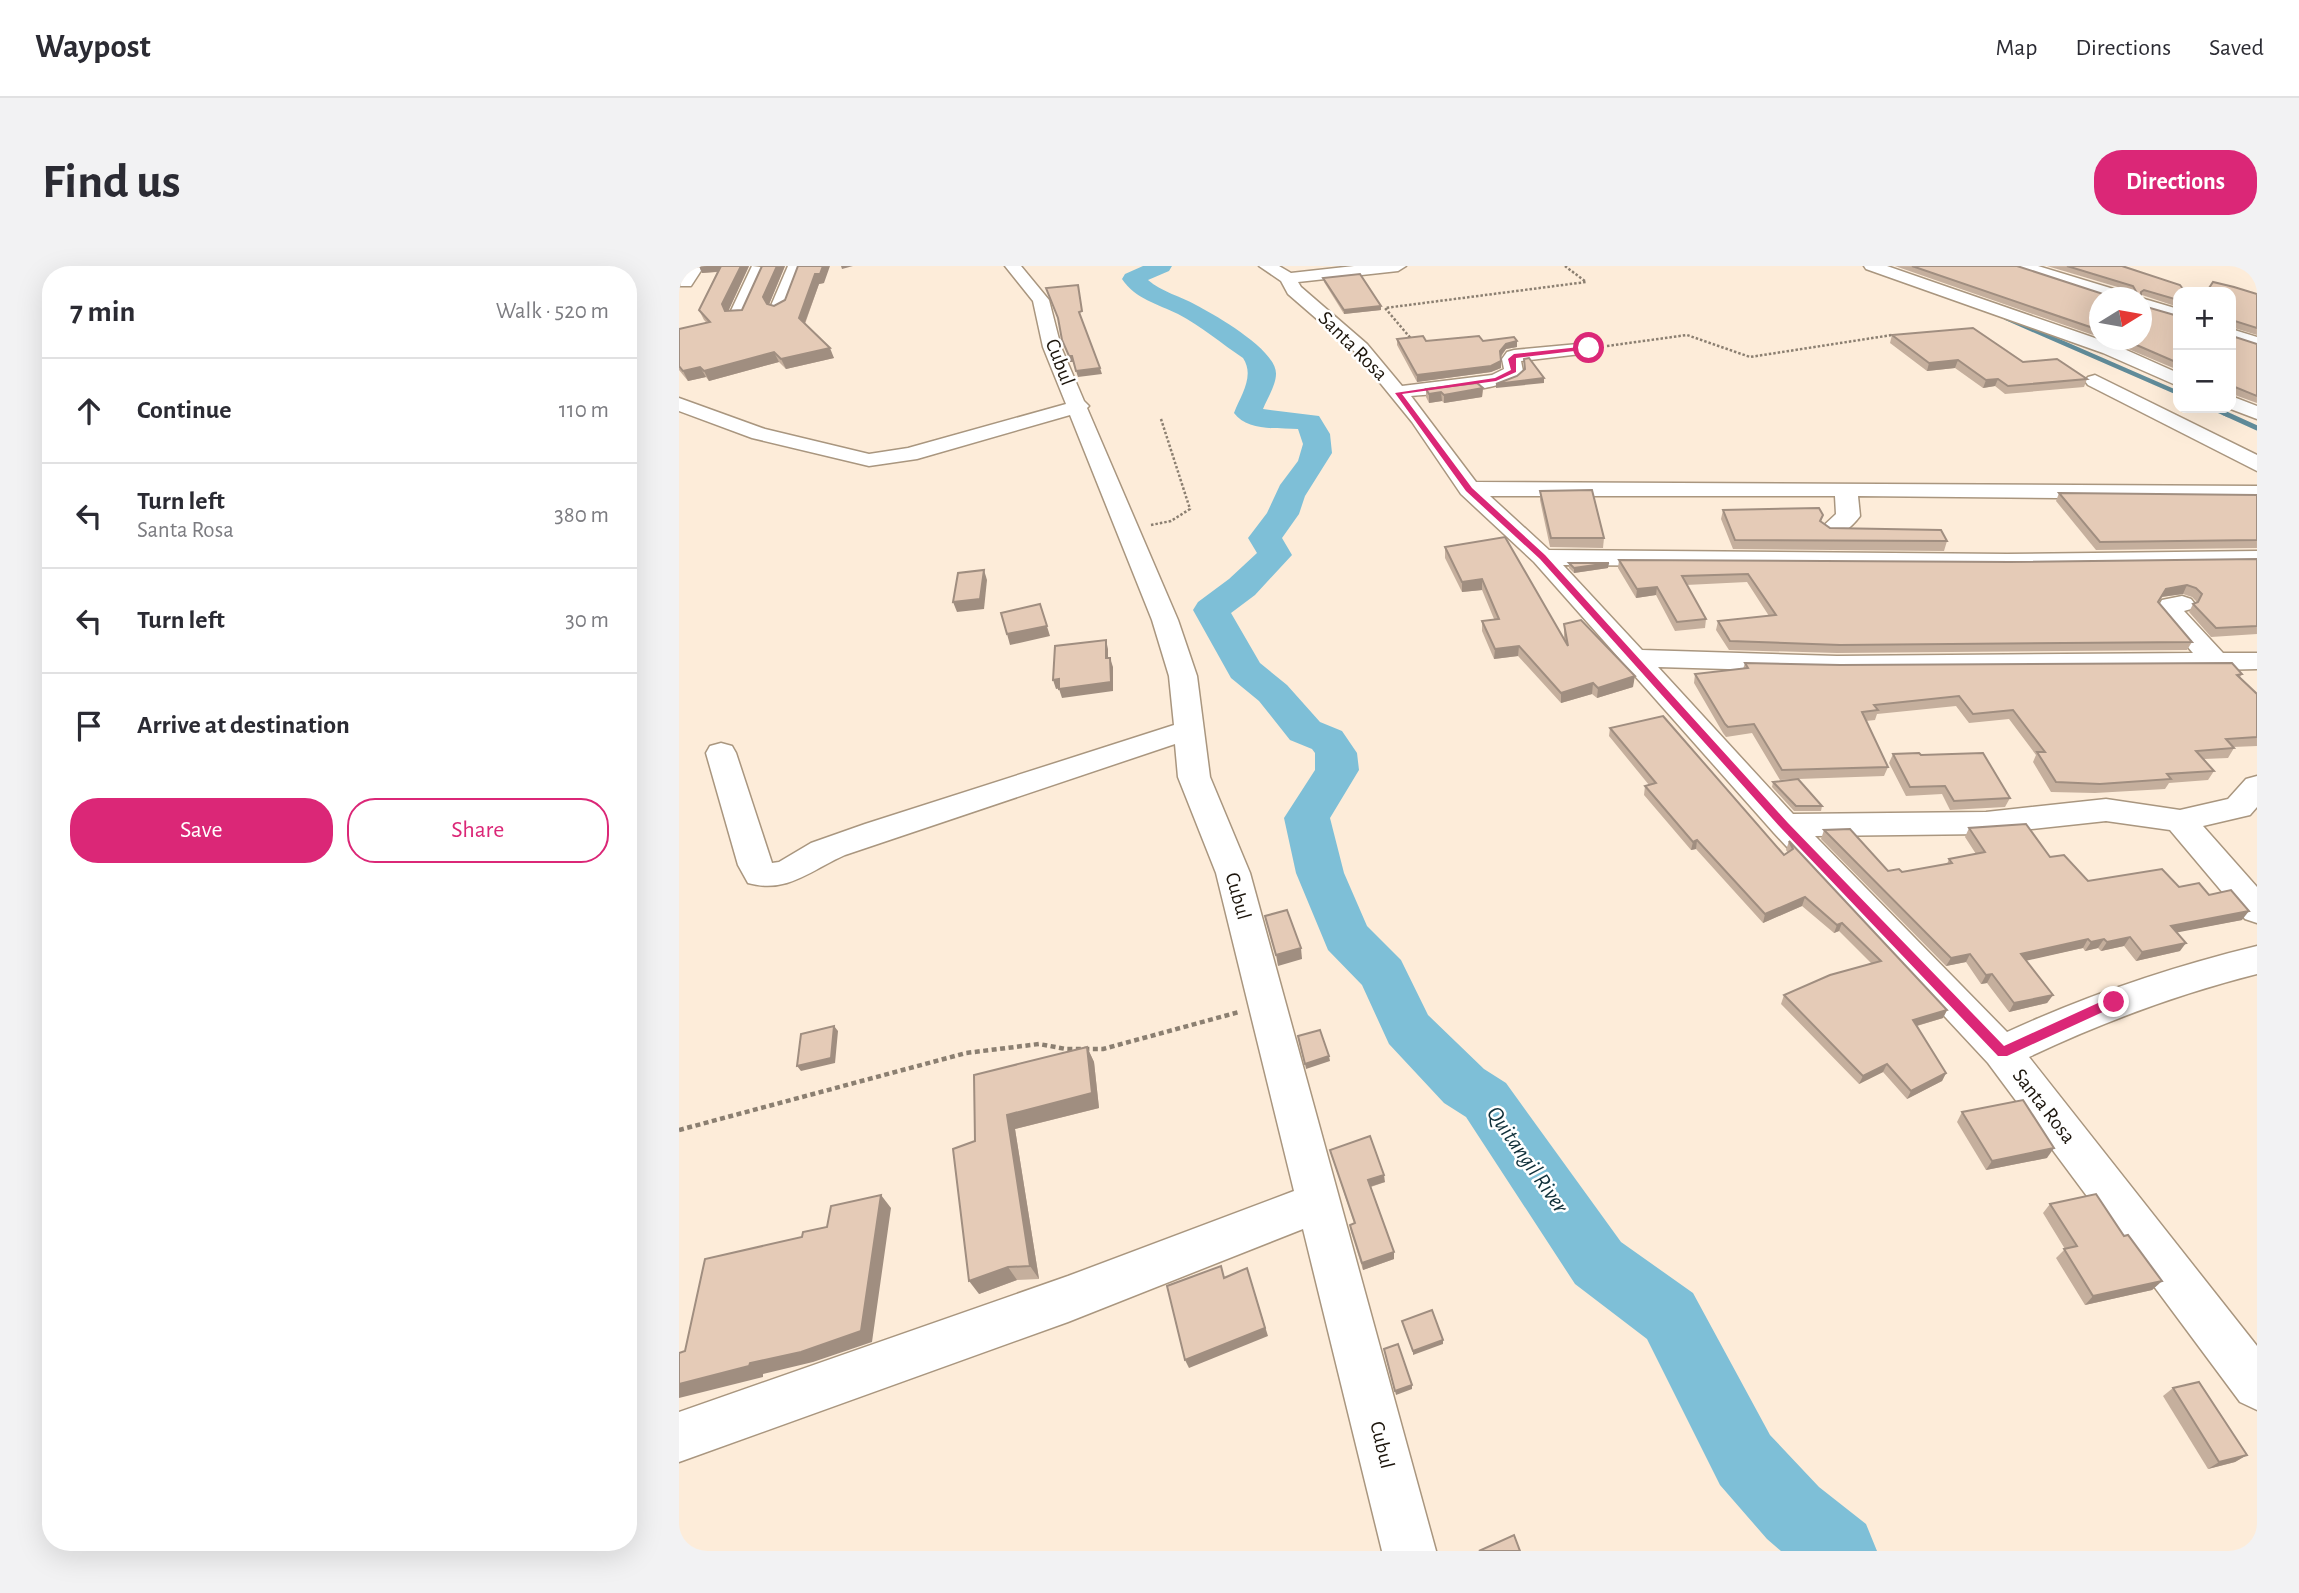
<!DOCTYPE html>
<html lang="en">
<head>
<meta charset="utf-8">
<style>
	body { margin:0; font-family:"Alegreya Sans",sans-serif; background:#f2f2f3; color:#2b2b33 }
	.controls { position:absolute; right:21px; top:21px; display:grid; overflow:hidden; border-radius:14px; box-shadow:0 7px 28px #0002 }
	.controls button { width:63px; height:63px; display:grid; place-items:center; padding:0; border:0; border-bottom:2px solid #e1e1e2; background:#fff; color:#2b2b33; font:35px sans-serif }
	.compass { position:absolute; left:1410px; top:21px; width:63px; height:63px; border-radius:50%; background:#fff; box-shadow:0 7px 28px #0002; rotate:79deg }
	.stop { position:absolute; width:21px; height:21px; margin:-16px; border:5px solid #db2777; border-radius:50%; background:#fff }
	.stop.end { background:#db2777; border-color:#fff; box-shadow:0 2px 7px #0008 }
	.list { margin:0; padding:0; list-style:none }
	h2 { display:flex; justify-content:space-between; align-items:center; height:91px; margin:0; padding:0 28px; font-size:30px }
	h2 small { font-size:23px; font-weight:400; color:#7c7c81 }
	.list li { display:grid; grid-template-columns:46px 1fr auto; gap:21px; align-items:center; box-sizing:border-box; height:105px; padding:0 28px; border-top:2px solid #e1e1e2 }
	.list b { display:block; font-size:26px; white-space:nowrap }
	.list p { margin:0; font-size:23px; white-space:nowrap; color:#7c7c81 }
	.list em { font-size:23px; font-style:normal; color:#7c7c81 }
	.actions { display:flex; gap:14px; padding:21px 28px }
	.actions a { flex:1; padding:16px 0; border:2px solid #db2777; border-radius:28px; text-align:center; font-size:24px; color:#db2777 }
	.actions .main { background:#db2777; color:#fff }
	.icon { flex:none; width:38px; height:38px; fill:none; stroke:currentColor; stroke-width:2; stroke-linecap:round; stroke-linejoin:round }
	.map { position:relative; flex:none; width:1578px; height:1285px; overflow:hidden; border-radius:28px }
	header { display:flex; align-items:center; gap:42px; box-sizing:border-box; height:98px; padding:0 35px; background:#fff; border-bottom:2px solid #e1e1e2 }
	header strong { font-size:33px }
	nav { display:flex; gap:38px; margin-inline-start:auto; font-size:24px }
	.intro { display:flex; align-items:center; justify-content:space-between; box-sizing:border-box; height:168px; padding:0 42px }
	h1 { margin:0; font-size:49px }
	.button { padding:18px 32px; border-radius:28px; background:#db2777; color:#fff; font-size:24px; font-weight:700 }
	main { display:flex; gap:42px; padding:0 42px }
	aside { flex:1; background:#fff; border-radius:28px; box-shadow:0 7px 28px #0002 }
	.map>svg:first-child { display:block }
	.lines { fill:none; stroke-linecap:round; stroke-linejoin:round }
	.stream-far1 { stroke:#618c9a; stroke-width:4.5 }
	.stream { stroke:#618c9a; stroke-width:5 }
	.river { fill:#7ebfd7; fill-rule:evenodd }
	.minor-casing { stroke:#a9967f; stroke-width:3 }
	.path-far1 { stroke:#8b7f71; stroke-width:2.5; stroke-dasharray:2.5 2; stroke-linecap:butt }
	.path { stroke:#8b7f71; stroke-width:4.5; stroke-dasharray:5 3.5; stroke-linecap:butt }
	.minor { fill:#fff; fill-rule:evenodd }
	.wall { fill:#c5af9d }
	.shaded-wall { fill:#a08e80 }
	.building { fill:#e5cbb7; stroke:#a08e80; stroke-width:2 }
	.route { fill:#db2777 }
	.labels { text-anchor:middle; dominant-baseline:central; stroke-width:5; stroke-linejoin:round; paint-order:stroke }
	.street-label { font-size:21px; fill:#1c150c; stroke:#fff }
	.water-label { font-size:23px; font-style:italic; fill:#10303a; stroke:#fff }
</style>
</head>
<body>
<header>
<strong>Waypost</strong>
<nav><a>Map</a><a>Directions</a><a>Saved</a></nav>
</header>
<div class="intro"><h1>Find us</h1><a class="button">Directions</a></div>
<main>
<aside>
<h2>7 min<small>Walk · 520 m</small></h2>
<ul class="list">
<li><svg class="icon" aria-label="ahead" viewBox="0 0 24 24"><path d="M12 20V5M6 11l6-6 6 6"/></svg><div><b>Continue</b></div><em>110 m</em></li>
<li><svg class="icon" aria-label="left" viewBox="0 0 24 24"><path d="M17 20v-9H6M10 6l-5 5 5 5"/></svg><div><b>Turn left</b><p>Santa Rosa</p></div><em>380 m</em></li>
<li><svg class="icon" aria-label="left" viewBox="0 0 24 24"><path d="M17 20v-9H6M10 6l-5 5 5 5"/></svg><div><b>Turn left</b></div><em>30 m</em></li>
<li><svg class="icon" aria-label="arrive" viewBox="0 0 24 24"><path d="M6 21V4h12l-3 4 3 4H6"/></svg><div><b>Arrive at destination</b></div></li>
</ul>
<div class="actions"><a class="main">Save</a><a>Share</a></div>
</aside>
<div class="map">
<svg width="1578" height="1285" viewBox="0 0 1578 1285">
	<rect width="100%" height="100%" fill="#fdecd9"/>
	<g class="lines">
		<!-- stream-far1 -->
		<g class="stream-far1">
			<polyline points="1327,52 1499,127"/>
			<polyline points="1533,142 1549,149"/>
		</g>
		<!-- stream -->
		<polyline class="stream" points="1545,147 1578,162"/>
		<!-- river -->
		<path class="river" d="M464 0H493L490 5 469 14C483 26 501 30 517 39 536 49 598 84 597 108 597 119 588 133 584 143L640 150 651 168 653 187 626 230 620 248 603 272 613 289 576 329 552 347 581 397 608 419 641 456 663 465 678 487 680 504 651 552 665 607 688 660 722 694 749 749 805 803 827 817 942 976 1014 1027 1091 1169 1140 1221 1187 1258 1198 1285H1102L1088 1273 1041 1219 968 1073 896 1018 787 851 765 837 710 778 683 719 649 684 617 607 605 552 636 504V487L633 483 611 474 580 435 552 412 514 344 519 336 550 313 578 287 569 272 588 247 601 219 619 195 624 178 619 163C599 162 568 165 555 147 562 129 576 110 564 92 543 78 522 60 499 48 479 38 456 33 443 13L446 8Z"/>
		<defs>
			<g id="minor">
				<polygon points="9,0 25,0 12,20 0,20 0,14"/>
				<polygon points="73,0 88,2 65,53 53,53 50,49"/>
				<polygon points="109,0 125,0 109,42 100,47 94,46 91,42"/>
				<path d="M326 0H342L370 34 382 81 405 135 410 140 408 142 499 354 518 410 531 511 571 607 757 1285H703L624 963 389 1056 0 1196V1146L389 1010 615 925 537 607 499 511 496 478 166 589C132 604 108 628 69 617L59 599 27 487 31 480 42 477 53 480 57 487 93 597 100 596 132 577 186 558 495 459 490 410 473 354 391 149 238 193 190 200 73 172 0 145V132L86 163 190 188 229 182 387 138 364 81 354 35Z"/>
				<path d="M580 0H600L612 7 675 0H727L719 5 619 16 622 21 688 78 723 120 813 109 825 103 823 93 828 86 835 84 910 77 916 78 919 82 910 87 842 95 844 105C828 126 760 127 732 130L797 216 1578 220V234L1179 230 1181 250C1172 262 1160 272 1145 268L1141 263 1157 248 1156 230H811L870 284 1328 288 1578 285V299L1328 302 884 299 963 384 1158 390 1514 387 1477 344 1483 334 1503 330 1512 333 1516 338 1512 343 1505 345 1544 387H1578V403L1537 404 1158 406 979 401 1114 548 1307 546 1427 533 1501 544 1549 533 1567 513 1578 510V541L1571 549 1524 560 1578 621V657L1566 653 1491 564 1427 555 1307 568 1136 570 1328 766C1409 729 1492 701 1578 680V708C1499 728 1424 756 1350 791L1578 1080V1144L1561 1136 1309 797 1095 567 855 296 782 228 733 156 676 86 609 28 602 15Z"/>
				<polygon points="1185,0 1208,0 1436,79 1499,107 1499,120 1424,87 1187,3"/>
				<polygon points="1335,0 1359,0 1451,28 1453,32 1426,32 1337,3"/>
				<polygon points="1462,32 1499,43 1499,54 1462,43"/>
				<polygon points="1552,63 1578,71 1578,82 1552,74"/>
				<polygon points="1416,109 1578,189 1578,205 1409,119 1406,115 1409,111"/>
				<polygon points="1552,130 1578,140 1578,153 1549,142 1552,142"/>
			</g>
		</defs>
		<!-- minor casing -->
		<use href="#minor" class="minor-casing"/>
		<!-- path-far1 -->
		<g class="path-far1">
			<polyline points="734,75 706,42 907,16 886,0"/>
			<polyline points="928,80 1008,69 1071,91 1213,69"/>
			<polyline points="472,259 492,255 511,243 482,153"/>
		</g>
		<!-- path -->
		<polyline class="path" points="0,864 287,787 360,778 387,783 424,783 560,746"/>
		<!-- minor -->
		<use href="#minor" class="minor"/>
	</g>
	<!-- wall -->
	<g class="wall">
		<polygon points="20,0 70,0 49,45 63,44 83,0 106,0 90,38 95,40 106,34 119,0 145,17 140,18 126,58 155,92 107,103 100,96 30,115 27,111 9,115 0,104 0,63 28,57 25,54 20,44 38,6 23,7"/>
		<polygon points="1216,0 1338,0 1427,29 1453,27 1452,25 1368,0 1443,0 1501,19 1504,23 1530,22 1534,16 1555,21 1578,28 1578,69 1552,61 1553,70 1578,78 1578,137 1553,128 1552,130 1552,26 1499,26 1499,41 1463,29 1462,32 1420,32 1420,71"/>
		<polygon points="644,12 702,40 702,44 665,48 645,16"/>
		<polygon points="1464,40 1499,50 1499,104 1428,74 1462,74"/>
		<polygon points="1213,69 1344,96 1408,113 1405,121 1326,128 1316,120 1304,122 1276,102 1248,105 1211,77"/>
		<polygon points="718,73 747,75 838,75 838,81 827,83 822,91 822,102 812,106 738,116 718,79"/>
		<polygon points="804,122 803,131 765,137 763,135 750,137 747,131 747,123"/>
		<polygon points="861,225 925,272 924,282 871,281 861,234"/>
		<polygon points="1380,227 1578,229 1578,282 1417,284 1377,235"/>
		<polygon points="1044,244 1144,249 1142,256 1151,262 1268,275 1265,285 1054,283 1042,253"/>
		<polygon points="766,281 885,373 885,358 954,421 918,432 913,428 882,437 839,390 815,393 803,365 803,355 815,353 803,324 783,326 766,292"/>
		<polygon points="1578,293 1578,368 1532,371 1510,346 1514,338 1518,336 1513,331 1504,328 1482,331 1479,336 1513,376 1508,384 1158,387 1050,384 1037,364 1039,355 1090,350 1068,316 1007,319 1027,353 1026,362 996,365 977,329 957,332 939,302 940,294 1331,296"/>
		<polygon points="890,297 929,302 895,307 890,302"/>
		<polygon points="1066,397 1563,408 1561,411 1578,428 1578,480 1554,481 1555,482 1549,492 1525,493 1535,505 1529,514 1490,517 1486,523 1416,527 1372,526 1354,496 1357,489 1330,453 1290,457 1277,440 1198,448 1196,454 1187,455 1209,501 1205,510 1119,513 1143,540 1142,545 1115,545 1093,521 1094,516 1117,513 1101,514 1073,467 1047,471 1044,467 1015,417 1016,408 1064,403"/>
		<polygon points="931,462 1105,589 1109,587 1107,584 1110,575 1268,744 1264,752 1238,760 1267,807 1263,815 1228,833 1204,806 1180,818 1102,738 1105,729 1192,697 1160,665 1155,667 1123,640 1084,657 1017,583 1012,584 965,529 966,520 970,519 930,470"/>
		<polygon points="1214,488 1242,489 1331,532 1326,541 1271,544 1263,528 1227,530 1210,497"/>
		<polygon points="1290,562 1371,591 1409,615 1500,621 1530,629 1563,654 1497,666 1501,685 1457,695 1445,680 1422,685 1419,682 1406,685 1404,682 1347,694 1374,729 1368,737 1330,746 1308,717 1302,718 1287,696 1267,700 1142,573 1145,564 1209,605 1223,606 1268,598 1270,593 1297,588 1286,571"/>
		<polygon points="408,781 415,796 420,842 336,863 360,1013 338,1014 300,1028 296,875"/>
		<polygon points="1283,846 1368,892 1307,904 1278,856"/>
		<polygon points="651,884 706,916 692,921 715,986 715,993 684,1004 672,966 671,959 675,957 653,891"/>
		<polygon points="1371,938 1445,970 1483,1015 1473,1024 1406,1039 1377,992 1386,983 1364,947"/>
		<polygon points="1494,1122 1568,1189 1556,1196 1529,1203 1484,1130"/>
	</g>
	<!-- shaded-wall -->
	<g class="shaded-wall">
		<polygon points="0,0 7,0 0,11"/>
		<polygon points="20,0 45,0 48,5 23,7"/>
		<polygon points="62,0 70,0 48,48 43,38"/>
		<polygon points="98,0 106,0 89,41 84,31"/>
		<polygon points="144,0 151,0 145,17 140,18 124,62 120,52 136,8"/>
		<polygon points="162,0 174,0 163,3"/>
		<polygon points="702,40 702,44 665,48 665,44"/>
		<polygon points="838,75 838,81 827,83 821,91 821,85 827,78"/>
		<polygon points="151,82 155,92 107,103 102,93"/>
		<polygon points="95,86 100,96 30,115 25,105"/>
		<polygon points="390,90 393,90 395,96 391,96"/>
		<polygon points="1279,94 1276,102 1248,105 1250,97"/>
		<polygon points="822,95 822,102 812,106 738,116 738,109"/>
		<polygon points="21,101 27,111 9,115 4,105"/>
		<polygon points="421,102 423,108 399,111 397,105"/>
		<polygon points="865,112 865,117 817,122 817,118"/>
		<polygon points="1319,113 1316,120 1304,122 1307,114"/>
		<polygon points="804,122 803,131 765,137 765,129"/>
		<polygon points="762,126 763,135 750,137 750,128"/>
		<polygon points="930,297 929,302 895,307 895,302"/>
		<polygon points="305,304 308,314 305,343 278,346 274,336"/>
		<polygon points="803,313 803,324 783,326 783,316"/>
		<polygon points="1508,319 1504,328 1482,331 1474,344 1487,323"/>
		<polygon points="978,321 977,329 957,332 958,323"/>
		<polygon points="361,338 371,370 331,379 328,368"/>
		<polygon points="427,374 429,383 429,401 427,392"/>
		<polygon points="840,380 839,390 815,393 816,383"/>
		<polygon points="431,392 434,401 434,425 383,432 380,423"/>
		<polygon points="956,410 954,421 918,432 919,422"/>
		<polygon points="380,413 383,422 377,423 374,414"/>
		<polygon points="914,417 913,428 882,437 882,427"/>
		<polygon points="1018,574 1017,583 1012,584 1014,576"/>
		<polygon points="1126,631 1123,640 1084,657 1086,648"/>
		<polygon points="1570,645 1563,654 1485,669 1492,660"/>
		<polygon points="1163,657 1160,665 1155,667 1158,659"/>
		<polygon points="1451,671 1445,680 1422,685 1428,676"/>
		<polygon points="1409,673 1404,682 1337,697 1342,688"/>
		<polygon points="1425,673 1419,682 1406,685 1412,676"/>
		<polygon points="1507,677 1501,685 1457,695 1463,686"/>
		<polygon points="622,682 623,693 599,700 597,689"/>
		<polygon points="1291,688 1287,696 1267,700 1272,692"/>
		<polygon points="1313,708 1308,717 1302,718 1307,709"/>
		<polygon points="1374,729 1368,737 1330,746 1335,737"/>
		<polygon points="1268,744 1264,752 1230,762 1234,754"/>
		<polygon points="155,760 159,765 156,797 122,805 118,800"/>
		<polygon points="408,781 415,796 420,842 336,863 360,1013 351,1000 328,849"/>
		<polygon points="650,790 651,795 627,803 626,798"/>
		<polygon points="1208,798 1204,806 1180,818 1184,810"/>
		<polygon points="1267,807 1263,815 1228,833 1232,825"/>
		<polygon points="1375,882 1368,892 1307,904 1313,895"/>
		<polygon points="705,909 706,916 690,921 689,914"/>
		<polygon points="202,929 212,942 193,1076 134,1096 84,1108 84,1111 0,1132 0,1118 71,1097"/>
		<polygon points="715,986 715,993 684,1004 683,997"/>
		<polygon points="329,1001 338,1014 300,1028 290,1015"/>
		<polygon points="568,1002 589,1070 510,1102 506,1094"/>
		<polygon points="1483,1015 1473,1024 1406,1039 1414,1030"/>
		<polygon points="764,1074 764,1078 734,1089 734,1085"/>
		<polygon points="733,1119 733,1123 717,1129 716,1125"/>
		<polygon points="1568,1189 1556,1196 1529,1203 1540,1196"/>
	</g>
	<!-- building -->
	<g class="building">
		<polygon points="42,0 62,0 43,38 46,45 63,44 83,0 98,0 84,31 88,38 95,40 106,34 119,0 144,0 141,8 136,8 120,52 151,82 102,93 95,86 25,105 21,101 4,105 0,100 0,63 31,56 20,44"/>
		<polygon points="1233,0 1338,0 1427,29 1458,27 1454,20 1388,0 1443,0 1501,19 1504,23 1530,22 1534,16 1555,21 1578,28 1578,62 1556,55 1552,57 1553,70 1578,78 1578,130 1556,121 1552,127 1552,26 1499,26 1499,34 1465,24 1462,26 1462,32 1420,32 1420,64"/>
		<polygon points="681,8 702,40 665,44 644,12"/>
		<polygon points="399,19 403,45 400,46 421,102 397,105 393,90 390,90 383,74 379,52 367,22"/>
		<polygon points="1462,32 1464,40 1499,50 1499,97 1446,74 1462,74"/>
		<polygon points="1294,62 1344,96 1378,93 1408,113 1329,120 1319,113 1307,114 1279,94 1250,97 1213,69"/>
		<polygon points="744,70 747,75 800,70 804,75 835,71 838,75 827,78 821,85 822,95 812,100 738,109 718,73"/>
		<polygon points="850,92 865,112 817,118 838,110 846,103 845,93"/>
		<polygon points="798,117 804,122 765,129 762,126 750,128 747,123"/>
		<polygon points="913,224 925,272 872,272 861,225"/>
		<polygon points="1380,227 1578,229 1578,274 1421,276"/>
		<polygon points="1140,242 1144,249 1141,255 1151,262 1262,264 1268,275 1056,274 1044,244"/>
		<polygon points="826,271 889,380 885,358 902,354 956,410 919,422 914,417 882,427 840,380 816,383 803,355 820,353 803,313 783,316 766,281"/>
		<polygon points="1578,293 1578,360 1537,362 1514,338 1519,336 1523,328 1517,322 1508,319 1487,323 1479,336 1513,376 1161,379 1051,375 1039,355 1097,349 1069,308 1003,310 1027,353 998,356 978,321 958,323 940,294 1331,296"/>
		<polygon points="890,297 930,297 895,302"/>
		<polygon points="305,304 301,333 274,336 279,307"/>
		<polygon points="361,338 368,360 328,368 322,347"/>
		<polygon points="427,374 427,392 431,392 432,416 380,423 380,413 374,414 376,380"/>
		<polygon points="1066,397 1161,399 1553,397 1563,408 1558,409 1578,428 1578,471 1547,473 1555,482 1517,485 1535,505 1488,508 1492,513 1421,518 1377,516 1358,486 1366,486 1334,444 1294,448 1280,430 1195,439 1199,444 1183,446 1209,501 1103,504 1075,458 1049,461 1046,458 1016,408 1069,402"/>
		<polygon points="984,450 1105,589 1114,583 1110,575 1268,744 1234,754 1267,807 1232,825 1208,798 1184,810 1105,729 1151,709 1202,695 1163,657 1158,659 1126,631 1086,648 1018,574 1014,576 966,520 977,517 931,462"/>
		<polygon points="1240,487 1242,489 1304,487 1331,532 1275,535 1266,520 1231,521 1214,488"/>
		<polygon points="1119,513 1143,540 1117,540 1094,516"/>
		<polygon points="1347,558 1371,591 1385,589 1409,615 1483,603 1500,621 1520,617 1530,629 1552,624 1570,645 1492,660 1507,677 1463,686 1451,671 1428,676 1425,673 1412,676 1409,673 1342,688 1374,729 1335,737 1313,708 1307,709 1291,688 1272,692 1145,564 1171,563 1209,605 1220,603 1223,606 1273,597 1270,593 1306,586 1290,562"/>
		<polygon points="608,644 622,682 597,689 586,650"/>
		<polygon points="155,760 152,792 118,800 122,768"/>
		<polygon points="641,764 650,790 626,798 619,770"/>
		<polygon points="408,781 413,827 328,849 351,1000 329,1001 290,1015 274,883 296,875 295,809"/>
		<polygon points="1344,834 1375,882 1313,895 1283,846"/>
		<polygon points="691,870 705,909 689,914 715,986 683,997 671,959 676,957 651,884"/>
		<polygon points="1417,928 1445,970 1449,969 1483,1015 1414,1030 1385,983 1398,980 1371,938"/>
		<polygon points="202,929 182,1065 122,1086 71,1097 70,1100 0,1118 0,1087 6,1085 26,993 123,971 124,966 148,961 152,940"/>
		<polygon points="542,1000 545,1012 568,1002 586,1062 506,1094 488,1020"/>
		<polygon points="753,1044 764,1074 734,1085 723,1055"/>
		<polygon points="719,1078 733,1119 716,1125 705,1083"/>
		<polygon points="1520,1116 1568,1189 1540,1196 1494,1122"/>
		<polygon points="835,1269 841,1285 800,1285"/>
	</g>
	<!-- route -->
	<polygon class="route" points="910,80 912,83 837,92 837,106 817,115 723,128 793,222 866,289 1109,557 1325,780 1430,732 1439,732 1439,739 1328,790 1319,790 1102,562 861,293 787,225 716,127 816,112 832,104 829,93 835,88"/>
	<g class="labels">
		<!-- street labels -->
		<g class="street-label">
			<text transform="translate(674 80) rotate(45)">Santa Rosa</text>
			<text transform="translate(381 96) rotate(69)">Cubul</text>
			<text transform="translate(559 630) rotate(74)">Cubul</text>
			<text transform="translate(1365 840) rotate(52)">Santa Rosa</text>
			<text transform="translate(703 1179) rotate(76)">Cubul</text>
		</g>
		<!-- water labels -->
		<g class="water-label">
			<text transform="translate(848 894) rotate(55)">Quitangil River</text>
		</g>
	</g>
</svg>
<div class="controls">
<button>+</button>
<button>−</button>
</div>
<svg class="compass" viewBox="-18 -18 36 36"><path d="M0-13l5 13h-10z" fill="#e53935"/><path d="M0 13l5-13h-10z" fill="#7c7c81"/></svg>
<div class="stop" style="left:910px;top:82px"></div>
<div class="stop end" style="left:1435px;top:736px"></div>
</div>
</main>
</body>
</html>
